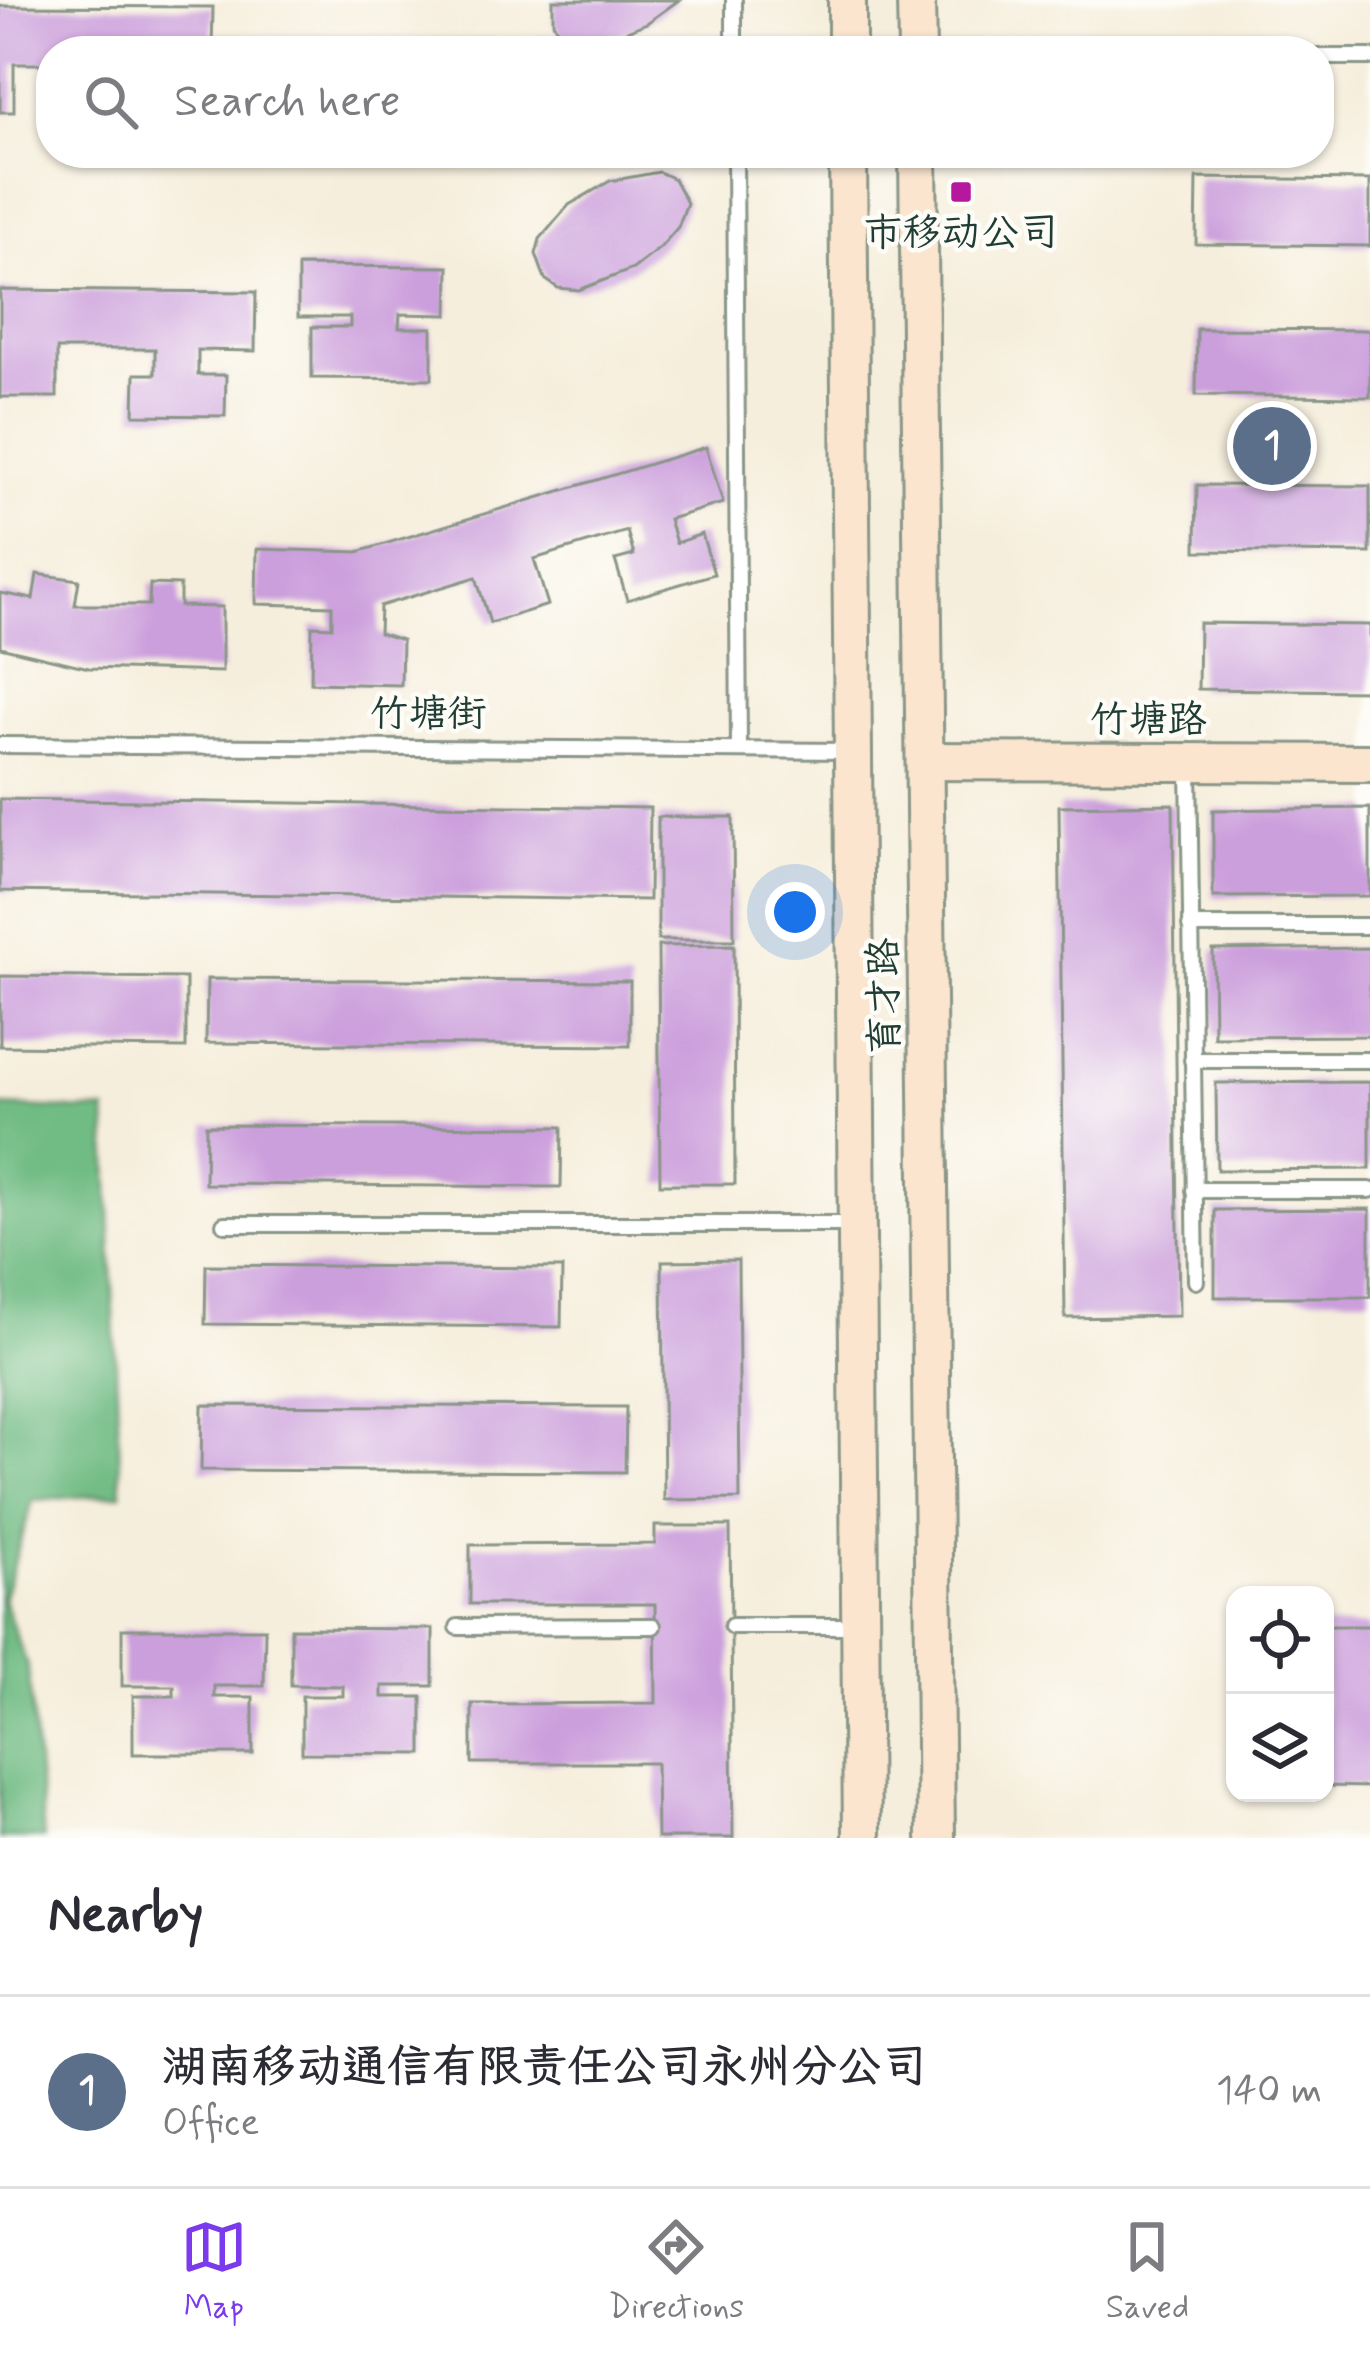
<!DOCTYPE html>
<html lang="en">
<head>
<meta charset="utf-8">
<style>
	body { margin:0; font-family:Mynerve,"LXGW WenKai TC",sans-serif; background:#f2f2f3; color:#2b2b33 }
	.controls { position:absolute; right:36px; bottom:36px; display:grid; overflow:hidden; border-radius:24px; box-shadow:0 3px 9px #0004 }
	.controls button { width:108px; height:108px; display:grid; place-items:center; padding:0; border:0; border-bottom:3px solid #e1e1e2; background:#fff; color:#2b2b33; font:60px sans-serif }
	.you { position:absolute; left:795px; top:912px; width:42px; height:42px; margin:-30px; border:9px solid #fff; border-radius:50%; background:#1a73e8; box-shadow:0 0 0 18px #1a73e833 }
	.badge { display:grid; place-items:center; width:78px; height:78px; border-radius:50%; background:#7c3aed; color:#fff; font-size:39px; font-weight:700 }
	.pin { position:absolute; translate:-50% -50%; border:6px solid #fff; box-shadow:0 3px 12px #0006 }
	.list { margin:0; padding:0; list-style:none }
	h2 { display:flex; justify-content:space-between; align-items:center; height:156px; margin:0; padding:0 48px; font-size:51px }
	h2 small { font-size:39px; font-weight:400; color:#7c7c81 }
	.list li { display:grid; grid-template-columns:78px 1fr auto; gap:36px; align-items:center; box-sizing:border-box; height:192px; padding:0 48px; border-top:3px solid #e1e1e2 }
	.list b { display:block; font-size:45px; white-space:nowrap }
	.list p { margin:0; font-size:39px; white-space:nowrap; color:#7c7c81 }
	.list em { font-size:39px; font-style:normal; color:#7c7c81 }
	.icon { flex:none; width:66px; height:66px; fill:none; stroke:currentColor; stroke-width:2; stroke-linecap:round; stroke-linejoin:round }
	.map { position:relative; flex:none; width:1370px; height:1838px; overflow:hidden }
	.search { position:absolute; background:#fff; box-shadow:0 3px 9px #0004; left:36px; right:36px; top:36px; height:132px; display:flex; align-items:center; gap:30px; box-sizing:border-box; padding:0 42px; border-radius:48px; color:#7c7c81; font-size:45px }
	.sheet { height:348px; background:#fff }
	nav { display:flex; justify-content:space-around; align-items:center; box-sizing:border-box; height:168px; border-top:3px solid #e1e1e2; background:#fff; font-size:33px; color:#7c7c81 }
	nav a { display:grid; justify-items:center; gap:6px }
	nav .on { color:#7c3aed }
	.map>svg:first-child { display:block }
	.forest { fill:#71bc84; stroke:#487c5c; stroke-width:3 }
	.building { fill:#cb9edc }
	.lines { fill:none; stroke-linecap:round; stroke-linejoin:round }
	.lane-casing { stroke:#8a9688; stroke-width:20 }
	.secondary-casing { stroke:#8a9688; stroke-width:42 }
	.lane { stroke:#fff; stroke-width:14 }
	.secondary { stroke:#fbe5cf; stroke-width:36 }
	.poi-dot { fill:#b5179e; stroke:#fdfcf7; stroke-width:4.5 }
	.labels { text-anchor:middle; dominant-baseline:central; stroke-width:9; stroke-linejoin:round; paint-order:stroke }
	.poi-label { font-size:39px; fill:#1f3d34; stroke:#fdfcf7 }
	.street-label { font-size:39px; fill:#1f3d34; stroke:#fdfcf7 }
</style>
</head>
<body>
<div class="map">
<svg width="1370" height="1838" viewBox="0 0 1370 1838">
	<rect width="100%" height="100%" fill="#fdfcf7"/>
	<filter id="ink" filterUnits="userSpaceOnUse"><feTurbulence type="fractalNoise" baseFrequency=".00833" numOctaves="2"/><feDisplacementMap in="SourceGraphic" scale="24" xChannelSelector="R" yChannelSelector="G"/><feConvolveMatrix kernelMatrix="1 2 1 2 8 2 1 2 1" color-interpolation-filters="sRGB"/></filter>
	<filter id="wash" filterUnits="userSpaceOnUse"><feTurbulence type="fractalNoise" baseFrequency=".004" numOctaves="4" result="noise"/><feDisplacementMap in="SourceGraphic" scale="48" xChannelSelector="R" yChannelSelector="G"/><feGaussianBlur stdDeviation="2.7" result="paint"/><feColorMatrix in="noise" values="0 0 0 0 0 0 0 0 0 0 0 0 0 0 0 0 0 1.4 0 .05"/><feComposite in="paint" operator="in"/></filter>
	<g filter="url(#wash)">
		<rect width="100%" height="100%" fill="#f6eedc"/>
		<!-- forest -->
		<polygon class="forest" points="0,1106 106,1111 121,1494 33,1500 3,1599 28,1669 44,1838 0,1838"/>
		<g id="blocks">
			<!-- building -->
			<g class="building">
				<polygon points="553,0 679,0 647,23 593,45 572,43 559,34 553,22"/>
				<polygon points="0,6 213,7 212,51 51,51 51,64 14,64 14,112 0,112"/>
				<polygon points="659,172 674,179 687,203 678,227 660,248 633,269 579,290 558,288 545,279 536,254 540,239 569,205 610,181"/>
				<polygon points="1197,178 1370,180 1370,246 1196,244"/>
				<polygon points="298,266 449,267 448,315 400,314 399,328 432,328 432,379 312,378 312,327 350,327 350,317 298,317"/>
				<polygon points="0,290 256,292 255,351 198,350 198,375 226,375 225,416 134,415 135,374 155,374 155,349 57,349 57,397 0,397"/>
				<polygon points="1197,329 1370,330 1370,397 1196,395"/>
				<polygon points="706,447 723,503 669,519 676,543 702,534 714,574 627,600 615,560 634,555 627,531 534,559 548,605 490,623 476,577 380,606 379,633 402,640 401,685 311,683 312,626 332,627 332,606 256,604 257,549 358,552"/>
				<polygon points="1197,485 1370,486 1370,553 1196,551"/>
				<polygon points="37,574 79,580 75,605 149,605 150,584 180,585 180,606 222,607 222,672 89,668 0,647 0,593 33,599"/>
				<polygon points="1199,623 1370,625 1370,691 1198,689"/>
				<polygon points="0,799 650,808 649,900 0,891"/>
				<polygon points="1173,804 1179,1316 1065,1318 1059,806"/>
				<polygon points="1370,808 1370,896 1213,897 1213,810"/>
				<polygon points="658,817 733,817 734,940 658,940"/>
				<polygon points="734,945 735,1184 660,1184 658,946"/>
				<polygon points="1370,948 1370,1036 1214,1037 1213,950"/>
				<polygon points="0,976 186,978 186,1048 0,1046"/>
				<polygon points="207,979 630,981 630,1046 206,1043"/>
				<polygon points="1370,1082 1370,1169 1217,1170 1216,1083"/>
				<polygon points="206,1125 562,1127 561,1187 205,1184"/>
				<polygon points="1370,1209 1370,1297 1215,1297 1215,1210"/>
				<polygon points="738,1260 740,1499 664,1500 662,1261"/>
				<polygon points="206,1265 562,1268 561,1327 205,1324"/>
				<polygon points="202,1405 626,1407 625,1472 201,1470"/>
				<polygon points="655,1526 730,1526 733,1838 657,1838 656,1763 472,1763 472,1704 656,1703 655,1604 470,1604 470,1545 655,1544"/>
				<polygon points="1325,1626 1370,1626 1370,1787 1325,1786"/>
				<polygon points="291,1628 433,1629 433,1686 382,1686 382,1697 422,1697 422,1754 302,1753 302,1696 343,1696 343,1686 291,1685"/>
				<polygon points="122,1629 265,1629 264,1686 214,1686 214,1697 253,1697 253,1754 133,1754 133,1696 174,1696 174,1686 122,1686"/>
			</g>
		</g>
	</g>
	<g filter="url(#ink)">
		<use href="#blocks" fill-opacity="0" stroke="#8a9688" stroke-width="3"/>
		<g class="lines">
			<defs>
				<g id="lane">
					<polyline points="734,0 734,51"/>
					<polyline points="1319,57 1370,57"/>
					<polyline points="735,153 739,750"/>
					<polyline points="0,745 851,751"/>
					<polyline points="1189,764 1196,1281"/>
					<polyline points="1190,926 1370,926"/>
					<polyline points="1192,1060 1370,1060"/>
					<polyline points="1194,1190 1370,1190"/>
					<polyline points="224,1224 853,1224"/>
					<polyline points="732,1626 856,1626"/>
					<polyline points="458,1627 653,1626"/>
				</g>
				<g id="secondary">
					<polyline points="847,0 847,51"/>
					<polyline points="916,0 917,51"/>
					<polyline points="848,153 862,1838"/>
					<polyline points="918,153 936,1838"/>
					<polyline points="925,761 1370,763"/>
				</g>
			</defs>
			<!-- lane casing -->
			<use href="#lane" class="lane-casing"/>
			<!-- secondary casing -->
			<use href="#secondary" class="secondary-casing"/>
			<!-- lane -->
			<use href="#lane" class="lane"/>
			<!-- secondary -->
			<use href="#secondary" class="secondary"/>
		</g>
	</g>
	<!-- markers -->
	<rect class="poi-dot" x="949" y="180" width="24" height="24" rx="6"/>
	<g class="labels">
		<!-- poi labels -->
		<g class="poi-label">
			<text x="961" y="234">市移动公司</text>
		</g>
		<!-- street labels -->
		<g class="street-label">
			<text x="428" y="715">竹塘街</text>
			<text x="1148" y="721">竹塘路</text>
			<text transform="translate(886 996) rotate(-91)">育才路</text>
		</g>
	</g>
</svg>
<div class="controls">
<button><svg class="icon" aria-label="locate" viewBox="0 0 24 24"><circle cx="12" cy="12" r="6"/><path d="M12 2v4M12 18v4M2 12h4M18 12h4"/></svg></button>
<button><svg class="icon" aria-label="layers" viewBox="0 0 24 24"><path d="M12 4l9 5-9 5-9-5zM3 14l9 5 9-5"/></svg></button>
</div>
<div class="you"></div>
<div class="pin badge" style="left:1272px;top:446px;background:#5c6f8a">1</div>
<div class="search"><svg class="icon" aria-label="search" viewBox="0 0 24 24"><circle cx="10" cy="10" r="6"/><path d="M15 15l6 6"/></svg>Search here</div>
</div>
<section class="sheet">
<h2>Nearby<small></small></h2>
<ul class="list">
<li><span class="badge" style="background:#5c6f8a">1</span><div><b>湖南移动通信有限责任公司永州分公司</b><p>Office</p></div><em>140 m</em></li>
</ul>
</section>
<nav>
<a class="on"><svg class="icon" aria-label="map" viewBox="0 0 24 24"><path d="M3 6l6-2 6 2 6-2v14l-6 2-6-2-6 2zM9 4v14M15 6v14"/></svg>Map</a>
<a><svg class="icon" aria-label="directions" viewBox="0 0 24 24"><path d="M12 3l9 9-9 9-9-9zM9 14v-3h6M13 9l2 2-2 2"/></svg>Directions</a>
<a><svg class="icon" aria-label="saved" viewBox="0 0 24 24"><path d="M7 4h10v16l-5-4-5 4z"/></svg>Saved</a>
</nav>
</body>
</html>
